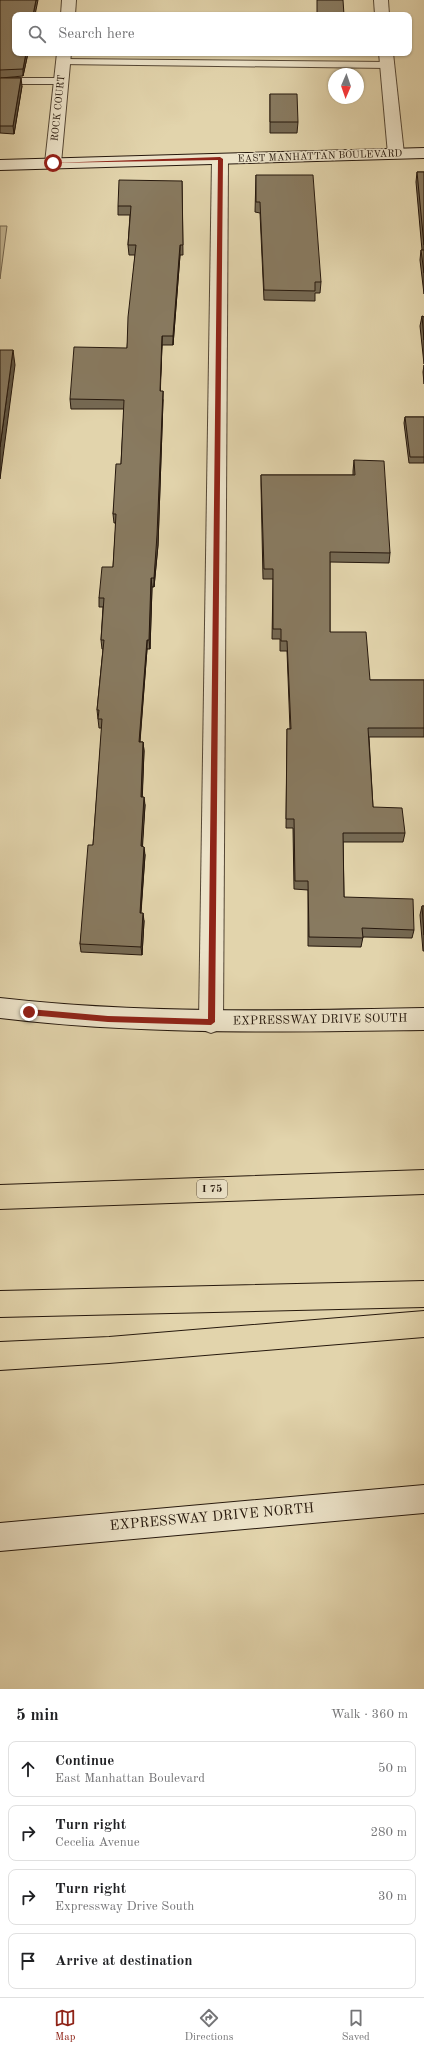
<!DOCTYPE html>
<html lang="en">
<head>
<meta charset="utf-8">
<style>
	body { margin:0; font-family:"Old Standard TT",serif; background:#f6f6f6; color:#202124 }
	.compass { position:absolute; left:328px; top:68px; width:36px; height:36px; border-radius:50%; background:#fff; box-shadow:0 1px 3px #0004; rotate:182deg }
	.stop { position:absolute; width:12px; height:12px; margin:-9px; border:3px solid #8f2418; border-radius:50%; background:#fff }
	.stop.end { background:#8f2418; border-color:#fff; box-shadow:0 1px 4px #0008 }
	.list { margin:0; padding:0; list-style:none }
	h2 { display:flex; justify-content:space-between; align-items:center; height:52px; margin:0; padding:0 16px; font-size:17px }
	h2 small { font-size:13px; font-weight:400; color:#757577 }
	.list li { display:grid; grid-template-columns:26px 1fr auto; gap:12px; align-items:center; box-sizing:border-box; height:56px; margin:0 8px 8px; padding:0 8px; border:1px solid #e0e0e0; border-radius:8px }
	.list b { display:block; font-size:15px; white-space:nowrap }
	.list p { margin:0; font-size:13px; white-space:nowrap; color:#757577 }
	.list em { font-size:13px; font-style:normal; color:#757577 }
	.icon { flex:none; width:22px; height:22px; fill:none; stroke:currentColor; stroke-width:2; stroke-linecap:round; stroke-linejoin:round }
	.map { position:relative; flex:none; width:424px; height:1689px; overflow:hidden }
	.search { position:absolute; background:#fff; box-shadow:0 1px 3px #0004; left:12px; right:12px; top:12px; height:44px; display:flex; align-items:center; gap:10px; box-sizing:border-box; padding:0 14px; border-radius:8px; color:#757577; font-size:15px }
	.sheet { height:308px; background:#fff }
	nav { display:flex; justify-content:space-around; align-items:center; box-sizing:border-box; height:56px; border-top:1px solid #e0e0e0; background:#fff; font-size:11px; color:#757577 }
	nav a { display:grid; justify-items:center; gap:2px }
	nav .on { color:#8f2418 }
	.map>svg:first-child { display:block }
	.green { fill:#c2b491; stroke:#74664f }
	.lines { fill:none; stroke-linecap:round; stroke-linejoin:round }
	.lane-casing { stroke:#554735; stroke-width:2 }
	.street-casing { stroke:#554735; stroke-width:2 }
	.secondary-casing { stroke:#26180d; stroke-width:2 }
	.highway-casing { stroke:#26180d; stroke-width:2 }
	.path { stroke:#26180d; stroke-width:2; stroke-dasharray:2 1.5; stroke-linecap:butt }
	.lane { fill:#ece3c9; fill-rule:evenodd }
	.street { fill:#ece3c9; fill-rule:evenodd }
	.secondary { fill:#ece3c9; fill-rule:evenodd }
	.highway { fill:#e2d4ac; fill-rule:evenodd }
	.wall { fill:#756953; stroke:#26180d }
	.shaded-wall { fill:#5f5543; stroke:#26180d }
	.building { fill:#887a60; stroke:#26180d }
	.route { fill:#8f2418 }
	.labels { text-anchor:middle; dominant-baseline:central; stroke-width:3; stroke-linejoin:round; paint-order:stroke }
	.far-street-label { font-size:10px; fill:#26180d; stroke:#ece3c9 }
	.shield { fill:#ece3c9; stroke:#615545; stroke-width:1 }
	.shield-label { font-size:11px; font-weight:bold; fill:#26180d }
	.street-label { font-size:12px; fill:#26180d; stroke:#ece3c9 }
	.near-street-label { font-size:14px; fill:#26180d; stroke:#ece3c9 }
</style>
</head>
<body>
<div class="map">
<svg width="424" height="1689" viewBox="0 0 424 1689">
	<rect width="100%" height="100%" fill="#e2d4ac"/>
	<filter id="stains"><feTurbulence type="fractalNoise" baseFrequency=".005" numOctaves="4"/><feColorMatrix values="0 0 0 0 .2 0 0 0 0 .09 0 0 0 0 .02 0 0 0 .5 -.17"/></filter>
	<radialGradient id="worn" r=".72"><stop offset=".6" stop-color="#630" stop-opacity="0"/><stop offset="1" stop-color="#630" stop-opacity=".3"/></radialGradient>
	<!-- green -->
	<polygon class="green" points="0,226 7,226 0,279"/>
	<g class="lines">
		<defs>
			<g id="lane">
				<polygon points="63,59 387,62 391,65 387,68 60,64 59,62"/>
				<polygon points="0,78 61,78 65,81 61,84 0,84"/>
			</g>
			<g id="street">
				<polygon points="62,0 76,0 75,15 61,15"/>
				<polygon points="374,0 388,0 389,15 375,15"/>
				<polygon points="57,53 71,53 61,163 58,166 48,166 45,163"/>
				<polygon points="379,53 393,53 404,154 401,157 391,157 388,154"/>
				<polygon points="220,154 225,156 228,159 223,1022 219,1030 211,1033 203,1030 199,1022 212,159 215,156"/>
			</g>
			<g id="secondary">
				<polygon points="424,148 424,158 0,170 0,160"/>
				<path d="M0 998C141 1014 282 1011 424 1008V1030C282 1032 141 1035 0 1018Z"/>
				<polygon points="424,1485 424,1513 0,1551 0,1523"/>
			</g>
			<g id="highway">
				<polygon points="424,1170 424,1194 0,1209 0,1185"/>
				<polygon points="424,1281 424,1307 0,1317 0,1291"/>
				<polygon points="424,1311 424,1337 109,1363 0,1370 0,1342 109,1337"/>
			</g>
		</defs>
		<!-- lane casing -->
		<use href="#lane" class="lane-casing"/>
		<!-- street casing -->
		<use href="#street" class="street-casing"/>
		<!-- secondary casing -->
		<use href="#secondary" class="secondary-casing"/>
		<!-- highway casing -->
		<use href="#highway" class="highway-casing"/>
		<!-- path -->
		<polyline class="path" points="409,36 411,49"/>
		<!-- lane -->
		<use href="#lane" class="lane"/>
		<!-- street -->
		<use href="#street" class="street"/>
		<!-- secondary -->
		<use href="#secondary" class="secondary"/>
		<!-- highway -->
		<use href="#highway" class="highway"/>
	</g>
	<!-- wall -->
	<g class="wall">
		<polygon points="0,0 28,53 23,76 1,78 22,86 14,134 0,133"/>
		<polygon points="270,94 298,122 297,133 270,133"/>
		<polygon points="417,172 424,172 424,294 420,260 421,250 422,250 416,182"/>
		<polygon points="256,175 321,282 320,293 315,293 315,301 264,300 260,213 255,212"/>
		<polygon points="182,181 183,255 180,255 173,345 162,345 160,391 163,400 158,545 154,587 152,587 150,649 147,649 140,742 143,742 144,751 142,797 145,805 142,846 145,855 141,913 144,921 142,955 81,952 80,944 93,845 102,728 99,728 97,710 103,649 102,649 101,640 103,607 99,607 99,598 113,567 116,523 114,523 113,514 121,464 124,409 71,409 70,399 127,348 135,255 129,255 128,245 130,215 118,215 118,206"/>
		<polygon points="422,316 424,317 424,364 420,326"/>
		<polygon points="424,365 424,384 423,372"/>
		<polygon points="405,417 424,417 424,463 409,463 404,423"/>
		<polygon points="354,460 390,553 389,563 330,562 330,632 370,680 424,680 424,737 369,737 373,807 405,833 403,842 343,842 344,897 414,930 412,938 363,937 361,947 308,946 308,890 294,889 293,828 286,828 287,739 287,729 290,729 287,651 280,651 280,639 272,639 273,579 263,579 261,485 261,475 353,475 353,471"/>
		<polygon points="422,906 424,906 424,951 423,951 420,915"/>
	</g>
	<!-- shaded-wall -->
	<g class="shaded-wall">
		<polygon points="36,0 38,0 35,15 33,15"/>
		<polygon points="26,53 28,53 23,76 23,69"/>
		<polygon points="21,78 22,86 14,134 13,126"/>
		<polygon points="180,245 180,255 173,345 173,336"/>
		<polygon points="162,336 162,345 160,400 160,391"/>
		<polygon points="13,350 15,365 0,479 0,447"/>
		<polygon points="163,391 163,400 158,545 154,587 154,578"/>
		<polygon points="151,578 152,587 150,649 149,640"/>
		<polygon points="147,640 147,649 139,751 139,742"/>
		<polygon points="143,742 144,751 142,805 141,797"/>
		<polygon points="144,797 145,805 142,855 141,846"/>
		<polygon points="144,847 145,855 140,921 140,913"/>
		<polygon points="143,913 144,921 142,955 141,947"/>
	</g>
	<!-- building -->
	<g class="building">
		<polygon points="0,0 36,0 33,15 15,15 15,53 26,53 23,69 0,70"/>
		<polygon points="317,0 343,0 344,15 317,15"/>
		<polygon points="0,78 21,78 13,126 0,126"/>
		<polygon points="270,94 297,94 298,122 270,122"/>
		<polygon points="417,172 424,172 424,245"/>
		<polygon points="256,175 313,175 321,282 315,282 315,291 264,290 260,202 256,202"/>
		<polygon points="119,180 182,181 183,245 180,245 173,336 162,336 160,391 163,391 157,535 154,578 151,578 149,640 147,640 139,742 143,742 141,797 144,797 141,846 144,847 140,913 143,913 141,947 80,944 88,845 93,845 102,719 98,719 99,710 97,710 104,640 101,640 104,598 99,598 102,567 113,567 116,514 113,514 116,464 121,464 124,400 70,399 74,347 127,348 128,317 136,245 128,245 131,206 118,206"/>
		<polygon points="421,250 424,250 424,273"/>
		<polygon points="422,316 424,317 424,340"/>
		<polygon points="0,350 13,350 0,447"/>
		<polygon points="405,417 424,417 424,457 410,457"/>
		<polygon points="354,460 384,461 390,553 330,552 330,632 366,632 370,680 424,680 424,728 368,728 373,807 402,808 405,833 343,833 344,897 413,899 414,930 362,928 363,938 309,937 308,881 295,881 294,819 286,819 287,729 291,729 287,641 281,641 281,629 273,629 273,569 264,569 261,475 355,475"/>
		<polygon points="422,906 424,906 424,935"/>
	</g>
	<!-- route -->
	<polygon class="route" points="220,157 223,159 215,1022 211,1025 108,1022 29,1015 25,1012 29,1009 108,1016 208,1019 218,160 51,163"/>
	<g class="labels">
		<!-- far-street labels -->
		<g class="far-street-label">
			<text transform="translate(58 108) rotate(-84)">ROCK COURT</text>
			<text transform="translate(320 156) rotate(-2)">EAST MANHATTAN BOULEVARD</text>
		</g>
		<!-- shield labels -->
		<rect class="shield" x="197" y="1180" width="30" height="18" rx="3"/>
		<g class="shield-label">
			<text x="212" y="1189">I 75</text>
		</g>
		<!-- street labels -->
		<g class="street-label">
			<text transform="translate(320 1020) rotate(-1)">EXPRESSWAY DRIVE SOUTH</text>
		</g>
		<!-- near-street labels -->
		<g class="near-street-label">
			<text transform="translate(212 1517) rotate(-5)">EXPRESSWAY DRIVE NORTH</text>
		</g>
	</g>
	<rect width="100%" height="100%" filter="url(#stains)"/>
	<rect width="100%" height="100%" fill="url(#worn)"/>
</svg>
<svg class="compass" viewBox="-18 -18 36 36"><path d="M0-13l5 13h-10z" fill="#e53935"/><path d="M0 13l5-13h-10z" fill="#757577"/></svg>
<div class="stop" style="left:53px;top:163px"></div>
<div class="stop end" style="left:29px;top:1012px"></div>
<div class="search"><svg class="icon" aria-label="search" viewBox="0 0 24 24"><circle cx="10" cy="10" r="6"/><path d="M15 15l6 6"/></svg>Search here</div>
</div>
<section class="sheet">
<h2>5 min<small>Walk · 360 m</small></h2>
<ul class="list">
<li><svg class="icon" aria-label="ahead" viewBox="0 0 24 24"><path d="M12 20V5M6 11l6-6 6 6"/></svg><div><b>Continue</b><p>East Manhattan Boulevard</p></div><em>50 m</em></li>
<li><svg class="icon" aria-label="right" viewBox="0 0 24 24"><path d="M7 20v-9h11M14 6l5 5-5 5"/></svg><div><b>Turn right</b><p>Cecelia Avenue</p></div><em>280 m</em></li>
<li><svg class="icon" aria-label="right" viewBox="0 0 24 24"><path d="M7 20v-9h11M14 6l5 5-5 5"/></svg><div><b>Turn right</b><p>Expressway Drive South</p></div><em>30 m</em></li>
<li><svg class="icon" aria-label="arrive" viewBox="0 0 24 24"><path d="M6 21V4h12l-3 4 3 4H6"/></svg><div><b>Arrive at destination</b></div></li>
</ul>
</section>
<nav>
<a class="on"><svg class="icon" aria-label="map" viewBox="0 0 24 24"><path d="M3 6l6-2 6 2 6-2v14l-6 2-6-2-6 2zM9 4v14M15 6v14"/></svg>Map</a>
<a><svg class="icon" aria-label="directions" viewBox="0 0 24 24"><path d="M12 3l9 9-9 9-9-9zM9 14v-3h6M13 9l2 2-2 2"/></svg>Directions</a>
<a><svg class="icon" aria-label="saved" viewBox="0 0 24 24"><path d="M7 4h10v16l-5-4-5 4z"/></svg>Saved</a>
</nav>
</body>
</html>
